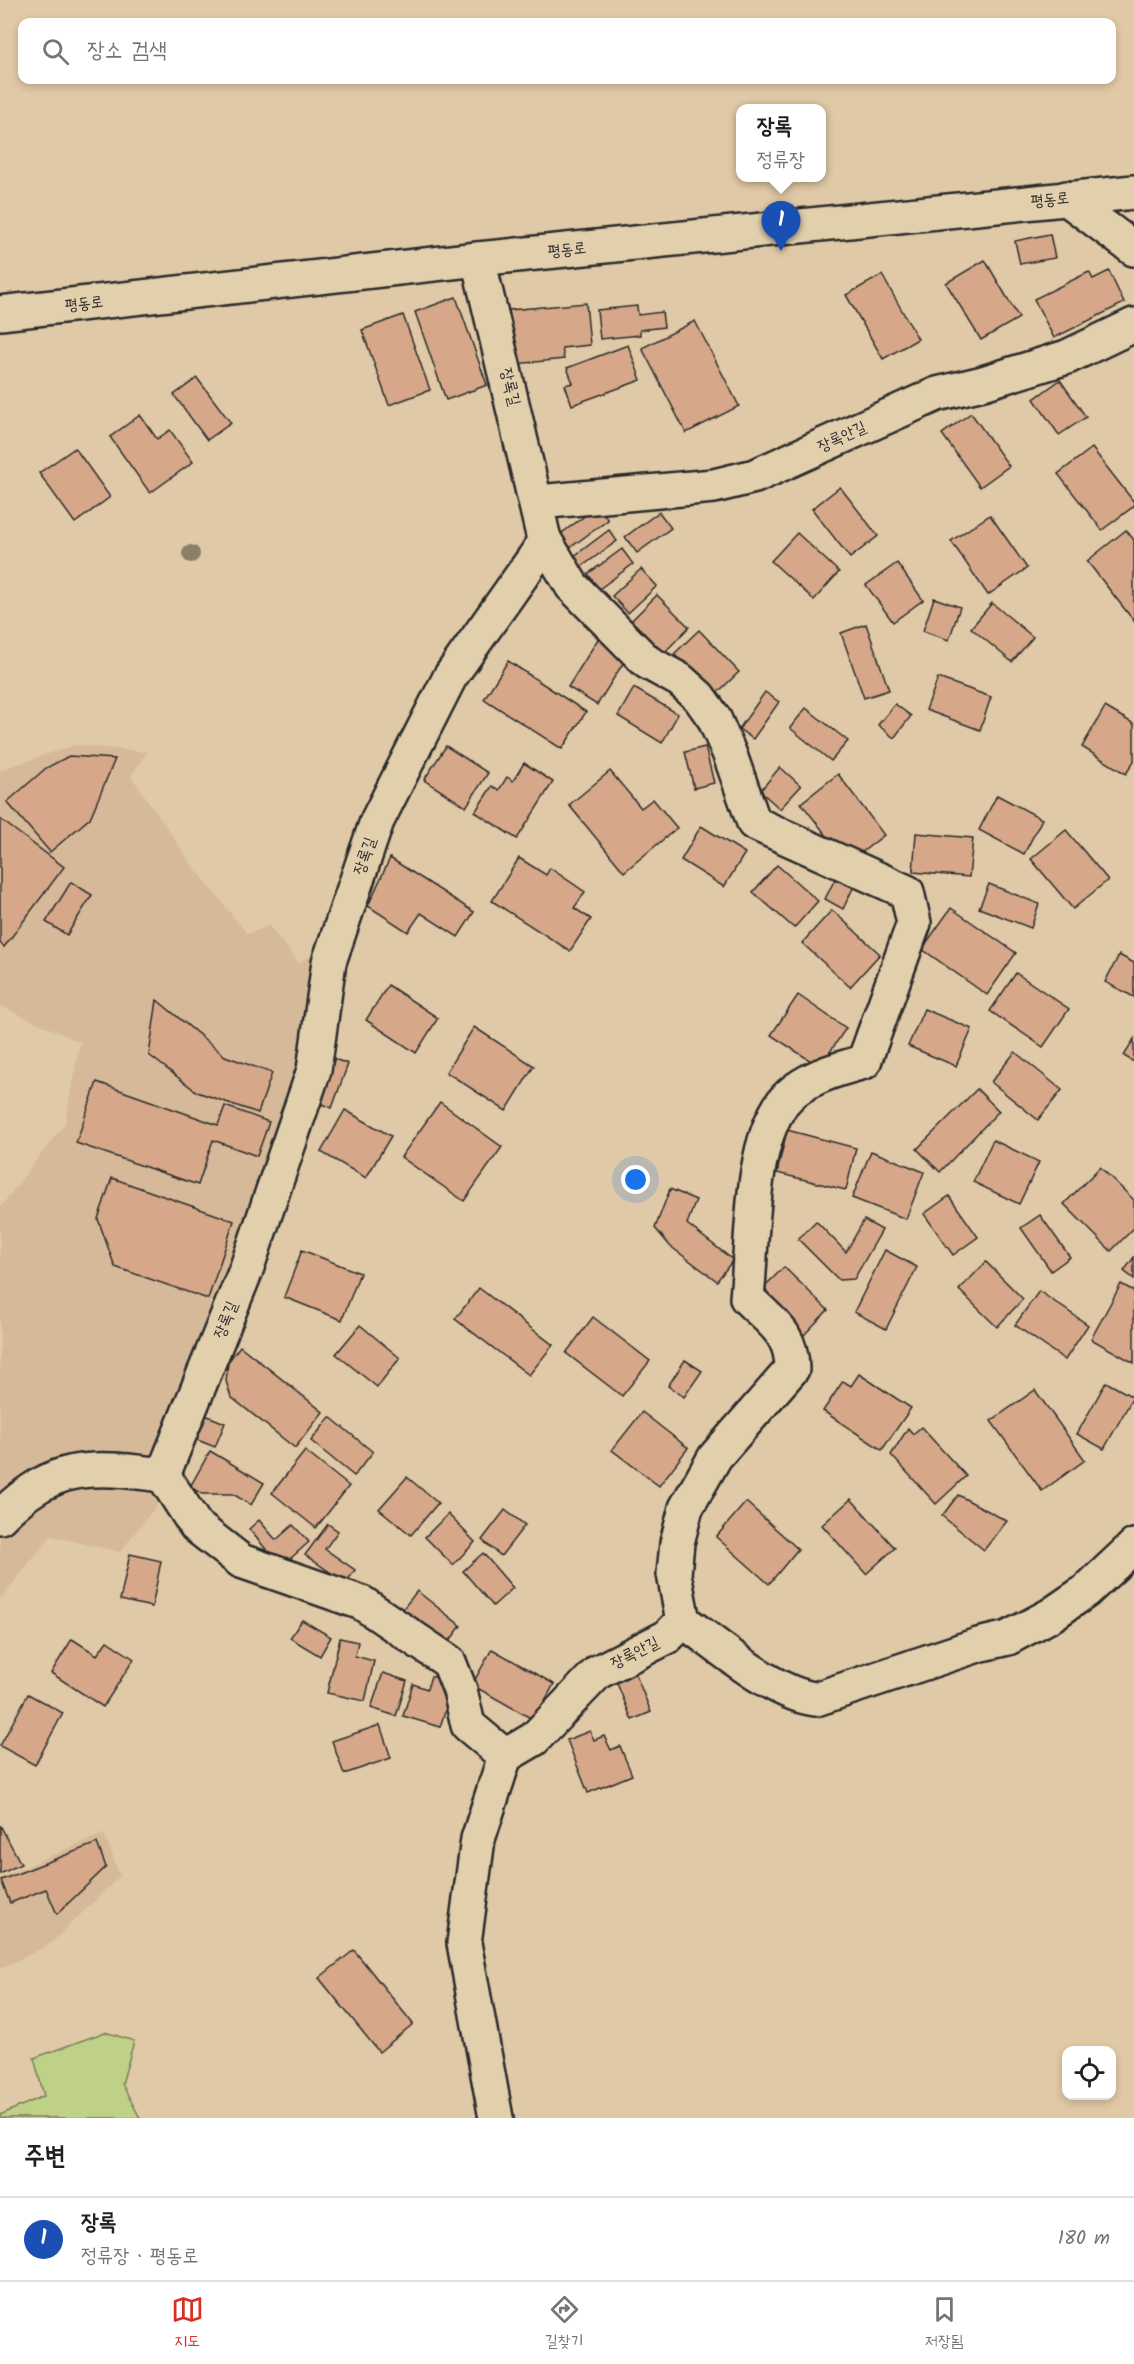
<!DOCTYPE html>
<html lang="ko">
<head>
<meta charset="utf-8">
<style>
	body { margin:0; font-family:Kalam,"Poor Story",sans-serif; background:#f6f6f6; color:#202124 }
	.controls { position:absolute; right:18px; bottom:18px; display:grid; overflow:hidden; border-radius:12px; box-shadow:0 3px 9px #0003 }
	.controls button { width:54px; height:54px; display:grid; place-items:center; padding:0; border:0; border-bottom:2px solid #e0e0e0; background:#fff; color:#202124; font:30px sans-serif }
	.you { position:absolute; left:636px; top:1180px; width:21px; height:21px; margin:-15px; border:4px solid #fff; border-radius:50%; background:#1a73e8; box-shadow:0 0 0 9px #1a73e833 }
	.badge { display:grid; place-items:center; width:39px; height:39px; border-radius:50%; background:#d93025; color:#fff; font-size:20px; font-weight:700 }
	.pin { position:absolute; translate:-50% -50px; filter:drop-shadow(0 2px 3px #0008) }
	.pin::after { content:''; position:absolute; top:32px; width:21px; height:18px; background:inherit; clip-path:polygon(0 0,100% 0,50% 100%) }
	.popup { position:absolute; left:736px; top:104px; width:90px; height:78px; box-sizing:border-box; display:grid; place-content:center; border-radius:12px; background:#fff; filter:drop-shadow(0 2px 4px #0005); font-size:20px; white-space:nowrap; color:#757577 }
	.popup b { font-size:22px; color:#202124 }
	.popup::after { content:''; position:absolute; left:50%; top:100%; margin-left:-12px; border:12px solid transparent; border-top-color:#fff }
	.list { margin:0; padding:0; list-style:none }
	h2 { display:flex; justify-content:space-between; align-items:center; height:78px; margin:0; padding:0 24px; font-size:26px }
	h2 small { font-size:20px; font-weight:400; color:#757577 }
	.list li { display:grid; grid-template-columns:39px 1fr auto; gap:18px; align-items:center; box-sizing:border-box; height:84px; padding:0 24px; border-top:2px solid #e0e0e0 }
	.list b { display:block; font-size:22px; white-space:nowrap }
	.list p { margin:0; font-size:20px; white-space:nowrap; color:#757577 }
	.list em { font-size:20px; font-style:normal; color:#757577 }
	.icon { flex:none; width:33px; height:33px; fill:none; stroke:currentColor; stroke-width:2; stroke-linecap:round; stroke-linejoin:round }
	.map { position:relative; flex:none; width:1134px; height:2118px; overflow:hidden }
	.search { position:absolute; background:#fff; box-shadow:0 3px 9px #0003; left:18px; right:18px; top:18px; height:66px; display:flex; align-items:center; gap:15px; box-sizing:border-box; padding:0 21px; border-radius:12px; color:#757577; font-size:22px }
	.sheet { height:162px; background:#fff }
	nav { display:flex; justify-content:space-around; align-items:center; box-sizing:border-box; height:84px; border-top:2px solid #e0e0e0; background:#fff; font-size:16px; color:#757577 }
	nav a { display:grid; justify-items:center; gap:3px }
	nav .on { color:#d93025 }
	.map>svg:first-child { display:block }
	.built { fill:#d6b998 }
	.green { fill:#bfd186; stroke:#757e58; stroke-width:1.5 }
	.building { fill:#d6a889; stroke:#2b2b2b; stroke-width:1.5 }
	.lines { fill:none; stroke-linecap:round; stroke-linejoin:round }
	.minor-casing { stroke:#2b2b2b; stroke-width:38 }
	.minor { stroke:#e2d0ad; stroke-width:33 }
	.tree { fill:#89806a }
	.labels { text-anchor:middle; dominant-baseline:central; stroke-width:4.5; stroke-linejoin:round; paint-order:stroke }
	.street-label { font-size:16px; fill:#2b2b2b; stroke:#e2d0ad }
</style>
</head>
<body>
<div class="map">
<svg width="1134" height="2118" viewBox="0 0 1134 2118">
	<rect width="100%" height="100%" fill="#e0c9a6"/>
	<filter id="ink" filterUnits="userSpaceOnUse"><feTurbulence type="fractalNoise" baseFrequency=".0167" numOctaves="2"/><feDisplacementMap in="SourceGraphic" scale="12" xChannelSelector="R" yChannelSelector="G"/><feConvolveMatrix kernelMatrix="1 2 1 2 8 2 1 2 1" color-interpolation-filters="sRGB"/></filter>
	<g filter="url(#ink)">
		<!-- built -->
		<g class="built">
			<polygon points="75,745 147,752 131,776 191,863 247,934 269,926 299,963 326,948 301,1053 160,1501 120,1552 51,1536 0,1599 0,1208 65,1123 80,1042 0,1006 0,770"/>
			<polygon points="104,1833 120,1876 50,1944 0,1969 0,1878"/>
		</g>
		<!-- green -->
		<polygon class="green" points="105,2032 134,2041 122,2084 140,2118 0,2118 0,2115 44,2096 34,2058"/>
		<!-- building -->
		<g class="building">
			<polygon points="1050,234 1055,258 1020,264 1015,241"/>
			<polygon points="985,260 1019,318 981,340 946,283"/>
			<polygon points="1109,271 1124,303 1054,338 1034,299 1089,272 1093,279"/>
			<polygon points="882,275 918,339 883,359 846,295"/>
			<polygon points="456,297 487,385 446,400 415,312"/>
			<polygon points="586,303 590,345 562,348 564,359 515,364 509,310"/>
			<polygon points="637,306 638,315 662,312 664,327 640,330 640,335 600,339 597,310"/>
			<polygon points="403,315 430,390 389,405 362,330"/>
			<polygon points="695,321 739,406 686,433 642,348"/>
			<polygon points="628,345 641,380 572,405 565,385 573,383 567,368"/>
			<polygon points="197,378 231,423 207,440 174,395"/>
			<polygon points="1060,380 1086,417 1059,435 1034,399"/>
			<polygon points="971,413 1009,466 980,487 942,434"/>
			<polygon points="140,415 157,439 170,430 193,462 150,493 110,437"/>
			<polygon points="75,448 110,497 75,523 39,473"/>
			<polygon points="1092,448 1134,502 1134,506 1102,530 1058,474"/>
			<polygon points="840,487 878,536 850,558 812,509"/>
			<polygon points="598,506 608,520 568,549 558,536"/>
			<polygon points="659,512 671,528 637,553 625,537"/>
			<polygon points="990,515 1027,568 988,595 951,541"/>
			<polygon points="609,530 617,541 581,567 573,557"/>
			<polygon points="1126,530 1134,540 1134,621 1087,561"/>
			<polygon points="797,533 839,572 814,600 771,561"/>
			<polygon points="622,549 633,564 599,589 588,574"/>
			<polygon points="897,563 923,600 893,622 866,585"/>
			<polygon points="641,569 657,586 628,613 612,596"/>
			<polygon points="657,595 689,627 664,653 631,621"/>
			<polygon points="934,598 960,607 949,640 923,631"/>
			<polygon points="992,603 1033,637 1012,662 971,628"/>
			<polygon points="866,624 889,690 864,698 841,633"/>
			<polygon points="699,630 739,672 714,696 674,654"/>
			<polygon points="598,639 627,657 597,705 568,687"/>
			<polygon points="508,661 586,712 562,749 484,699"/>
			<polygon points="938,678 991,697 980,730 926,710"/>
			<polygon points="634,688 678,714 662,743 618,716"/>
			<polygon points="765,692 779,702 753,739 739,729"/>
			<polygon points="895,704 911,716 894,738 878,725"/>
			<polygon points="1105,707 1134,724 1134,761 1126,774 1082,747"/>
			<polygon points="806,708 848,741 831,761 790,728"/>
			<polygon points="446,746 488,773 466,807 424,780"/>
			<polygon points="705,747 714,783 694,788 685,752"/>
			<polygon points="69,756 115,759 90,818 50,852 7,802 46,768"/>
			<polygon points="524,763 553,782 517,839 475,812 492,786 499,790 507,777 513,781"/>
			<polygon points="780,767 801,786 780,809 760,791"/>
			<polygon points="610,771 641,808 653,799 677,828 624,872 569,805"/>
			<polygon points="838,774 884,835 848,863 801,803"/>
			<polygon points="997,795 1042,819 1024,854 979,830"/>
			<polygon points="0,819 64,867 4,947 0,943"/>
			<polygon points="701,826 745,853 724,887 681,860"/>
			<polygon points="1066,830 1108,880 1073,909 1031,859"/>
			<polygon points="916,833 973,838 969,877 913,872"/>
			<polygon points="390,858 474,912 458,937 421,913 408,932 368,906"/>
			<polygon points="519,858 546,875 550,868 585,892 574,908 591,919 570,951 492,901"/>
			<polygon points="777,865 818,901 794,928 753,892"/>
			<polygon points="836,877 854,886 843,909 825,899"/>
			<polygon points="71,882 92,895 67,935 46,922"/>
			<polygon points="989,884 1039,904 1031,928 979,908"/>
			<polygon points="951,908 1016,953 987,995 922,949"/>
			<polygon points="832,910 880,954 850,987 802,943"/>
			<polygon points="1119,955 1134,963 1134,997 1105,982"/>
			<polygon points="1016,973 1069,1009 1043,1047 990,1011"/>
			<polygon points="388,985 438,1018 416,1053 366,1020"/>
			<polygon points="798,995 846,1028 820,1067 771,1035"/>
			<polygon points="157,1000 225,1056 272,1073 258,1113 197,1092 149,1055"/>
			<polygon points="924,1009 972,1029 956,1066 908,1046"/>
			<polygon points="474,1027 534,1066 506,1111 446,1072"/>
			<polygon points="1134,1039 1134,1062 1124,1056"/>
			<polygon points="1015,1052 1062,1090 1038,1120 991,1082"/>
			<polygon points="326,1056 348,1064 332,1108 310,1100"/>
			<polygon points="97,1082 218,1125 225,1106 269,1122 257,1156 213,1140 198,1185 76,1143"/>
			<polygon points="977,1089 999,1111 940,1172 917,1149"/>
			<polygon points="440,1102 502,1147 464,1201 401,1157"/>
			<polygon points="345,1110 391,1136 366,1178 321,1152"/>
			<polygon points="787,1130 856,1148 846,1190 777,1173"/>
			<polygon points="993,1140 1039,1162 1019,1204 973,1182"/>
			<polygon points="871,1151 924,1172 906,1219 852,1198"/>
			<polygon points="1100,1167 1134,1200 1134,1228 1111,1251 1064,1204"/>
			<polygon points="112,1178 234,1221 208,1299 115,1267 98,1219"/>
			<polygon points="670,1189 696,1200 687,1224 733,1260 717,1281 670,1246 655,1228"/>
			<polygon points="949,1196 978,1237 953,1255 924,1214"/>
			<polygon points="1040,1215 1070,1257 1051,1271 1021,1228"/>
			<polygon points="864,1220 882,1230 854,1279 839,1280 798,1239 816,1221 846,1252"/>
			<polygon points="302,1250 360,1273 342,1320 284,1297"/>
			<polygon points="885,1250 917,1267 886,1329 854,1312"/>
			<polygon points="1134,1257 1134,1279 1124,1271"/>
			<polygon points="986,1262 1023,1299 997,1327 959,1290"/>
			<polygon points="784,1267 828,1310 803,1336 759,1292"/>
			<polygon points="1121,1284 1134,1291 1134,1363 1091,1339"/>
			<polygon points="479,1288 553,1345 529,1375 455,1319"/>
			<polygon points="1039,1291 1088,1325 1065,1360 1015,1325"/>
			<polygon points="593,1317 650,1361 622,1396 566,1353"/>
			<polygon points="360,1325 400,1358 377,1387 336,1354"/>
			<polygon points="240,1346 323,1412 295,1448 231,1397 226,1381 228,1362"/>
			<polygon points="685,1360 702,1371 684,1397 668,1386"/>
			<polygon points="859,1374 911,1408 882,1450 823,1411 843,1381 851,1386"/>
			<polygon points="1106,1382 1133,1397 1104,1449 1077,1434"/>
			<polygon points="1035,1390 1085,1460 1042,1491 991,1421"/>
			<polygon points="642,1412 688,1448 659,1486 612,1450"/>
			<polygon points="205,1415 225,1423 215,1447 195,1439"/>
			<polygon points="330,1417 373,1452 354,1476 311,1441"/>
			<polygon points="921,1427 966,1476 936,1504 891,1455 908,1428 913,1434"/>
			<polygon points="210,1451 264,1483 251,1505 233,1494 202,1494 190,1487"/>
			<polygon points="305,1451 349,1486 316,1528 272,1493"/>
			<polygon points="407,1477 438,1503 411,1535 379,1509"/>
			<polygon points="958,1495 1007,1521 984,1550 942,1516"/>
			<polygon points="851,1499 895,1548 866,1574 822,1525"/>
			<polygon points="746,1502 798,1549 769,1584 716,1537"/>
			<polygon points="505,1510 525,1525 501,1556 482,1540"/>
			<polygon points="448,1514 475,1542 453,1565 425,1537"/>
			<polygon points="259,1520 276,1540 293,1525 309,1542 281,1567 249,1529"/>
			<polygon points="328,1524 338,1531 325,1549 355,1570 346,1583 305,1555"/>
			<polygon points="483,1553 513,1588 493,1606 463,1571"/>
			<polygon points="130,1554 161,1561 152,1607 120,1600"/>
			<polygon points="417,1591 461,1626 443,1650 398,1615"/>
			<polygon points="302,1620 331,1637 320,1656 290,1638"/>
			<polygon points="340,1638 358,1642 355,1656 374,1661 365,1701 327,1693"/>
			<polygon points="72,1639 97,1655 107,1641 134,1659 103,1707 51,1673"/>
			<polygon points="492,1649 554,1684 534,1720 472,1685"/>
			<polygon points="631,1663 651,1712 632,1720 612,1671"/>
			<polygon points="383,1673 407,1681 396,1716 371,1708"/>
			<polygon points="431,1676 443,1680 450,1696 440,1727 403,1716 413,1684 427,1689"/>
			<polygon points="28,1694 63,1713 35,1765 0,1746"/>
			<polygon points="380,1725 391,1758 344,1774 332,1741"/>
			<polygon points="590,1731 594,1740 604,1736 611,1750 620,1746 632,1775 588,1793 567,1740"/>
			<polygon points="0,1825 21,1864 0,1874"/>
			<polygon points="97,1843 106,1867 57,1914 46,1889 10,1903 1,1880"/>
			<polygon points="354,1950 413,2024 379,2052 319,1978"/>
		</g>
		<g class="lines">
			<defs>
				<g id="minor">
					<polyline points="1066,198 1134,249"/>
					<polyline points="0,313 478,259 1134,192"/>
					<polyline points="538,502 714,486 755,476 937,394 983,383 1067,357 1134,325"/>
					<path d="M544 539 572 586 647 662 680 680 699 697 714 718 730 755 754 823 907 892 914 923 864 1062C837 1069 801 1079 783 1102 749 1149 753 1241 747 1298 772 1323 792 1333 792 1369L715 1457 686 1508 677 1543 674 1574 683 1621"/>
					<polyline points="163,1475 196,1526 241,1561 362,1603 449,1662 460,1690 468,1725 505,1756"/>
					<path d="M0 1517C55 1462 90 1466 163 1475L246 1270 314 1070 329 962 377 821 450 677 539 551 544 539 478 259"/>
					<path d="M496 2118 464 1943 478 1839 505 1756 534 1739 598 1672 667 1637 683 1621C718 1645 774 1695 816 1699L978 1645 1008 1638 1051 1615 1086 1591 1134 1546"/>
				</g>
			</defs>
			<!-- minor casing -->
			<use href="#minor" class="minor-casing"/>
			<!-- minor -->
			<use href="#minor" class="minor"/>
		</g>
		<!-- trees -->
		<circle class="tree" cx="191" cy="554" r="9"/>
	</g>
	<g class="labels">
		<!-- street labels -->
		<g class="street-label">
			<text transform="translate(1050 200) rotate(-6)">평동로</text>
			<text transform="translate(567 250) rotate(-6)">평동로</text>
			<text transform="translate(84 304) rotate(-7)">평동로</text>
			<text transform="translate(510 387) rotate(76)">장록길</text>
			<text transform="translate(842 437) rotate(-25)">장록안길</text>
			<text transform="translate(365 856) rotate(-71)">장록길</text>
			<text transform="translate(226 1320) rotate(-68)">장록길</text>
			<text transform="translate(635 1653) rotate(-27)">장록안길</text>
		</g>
	</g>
</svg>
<div class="controls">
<button><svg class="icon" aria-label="locate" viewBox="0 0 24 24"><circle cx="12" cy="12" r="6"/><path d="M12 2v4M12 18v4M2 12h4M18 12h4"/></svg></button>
</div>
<div class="you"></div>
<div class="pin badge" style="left:781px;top:251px;background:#1a4fb4">1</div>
<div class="popup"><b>장록</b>정류장</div>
<div class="search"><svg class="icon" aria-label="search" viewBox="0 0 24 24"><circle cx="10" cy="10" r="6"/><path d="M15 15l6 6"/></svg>장소 검색</div>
</div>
<section class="sheet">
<h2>주변<small></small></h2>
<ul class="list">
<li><span class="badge" style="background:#1a4fb4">1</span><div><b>장록</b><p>정류장 · 평동로</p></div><em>180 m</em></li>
</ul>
</section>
<nav>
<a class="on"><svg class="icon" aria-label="map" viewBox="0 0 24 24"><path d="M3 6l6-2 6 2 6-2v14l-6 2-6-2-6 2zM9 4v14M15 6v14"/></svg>지도</a>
<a><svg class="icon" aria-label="directions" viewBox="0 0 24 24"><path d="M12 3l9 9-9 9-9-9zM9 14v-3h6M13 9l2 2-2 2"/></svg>길찾기</a>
<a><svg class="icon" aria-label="saved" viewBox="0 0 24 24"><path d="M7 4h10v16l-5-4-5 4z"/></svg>저장됨</a>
</nav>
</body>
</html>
